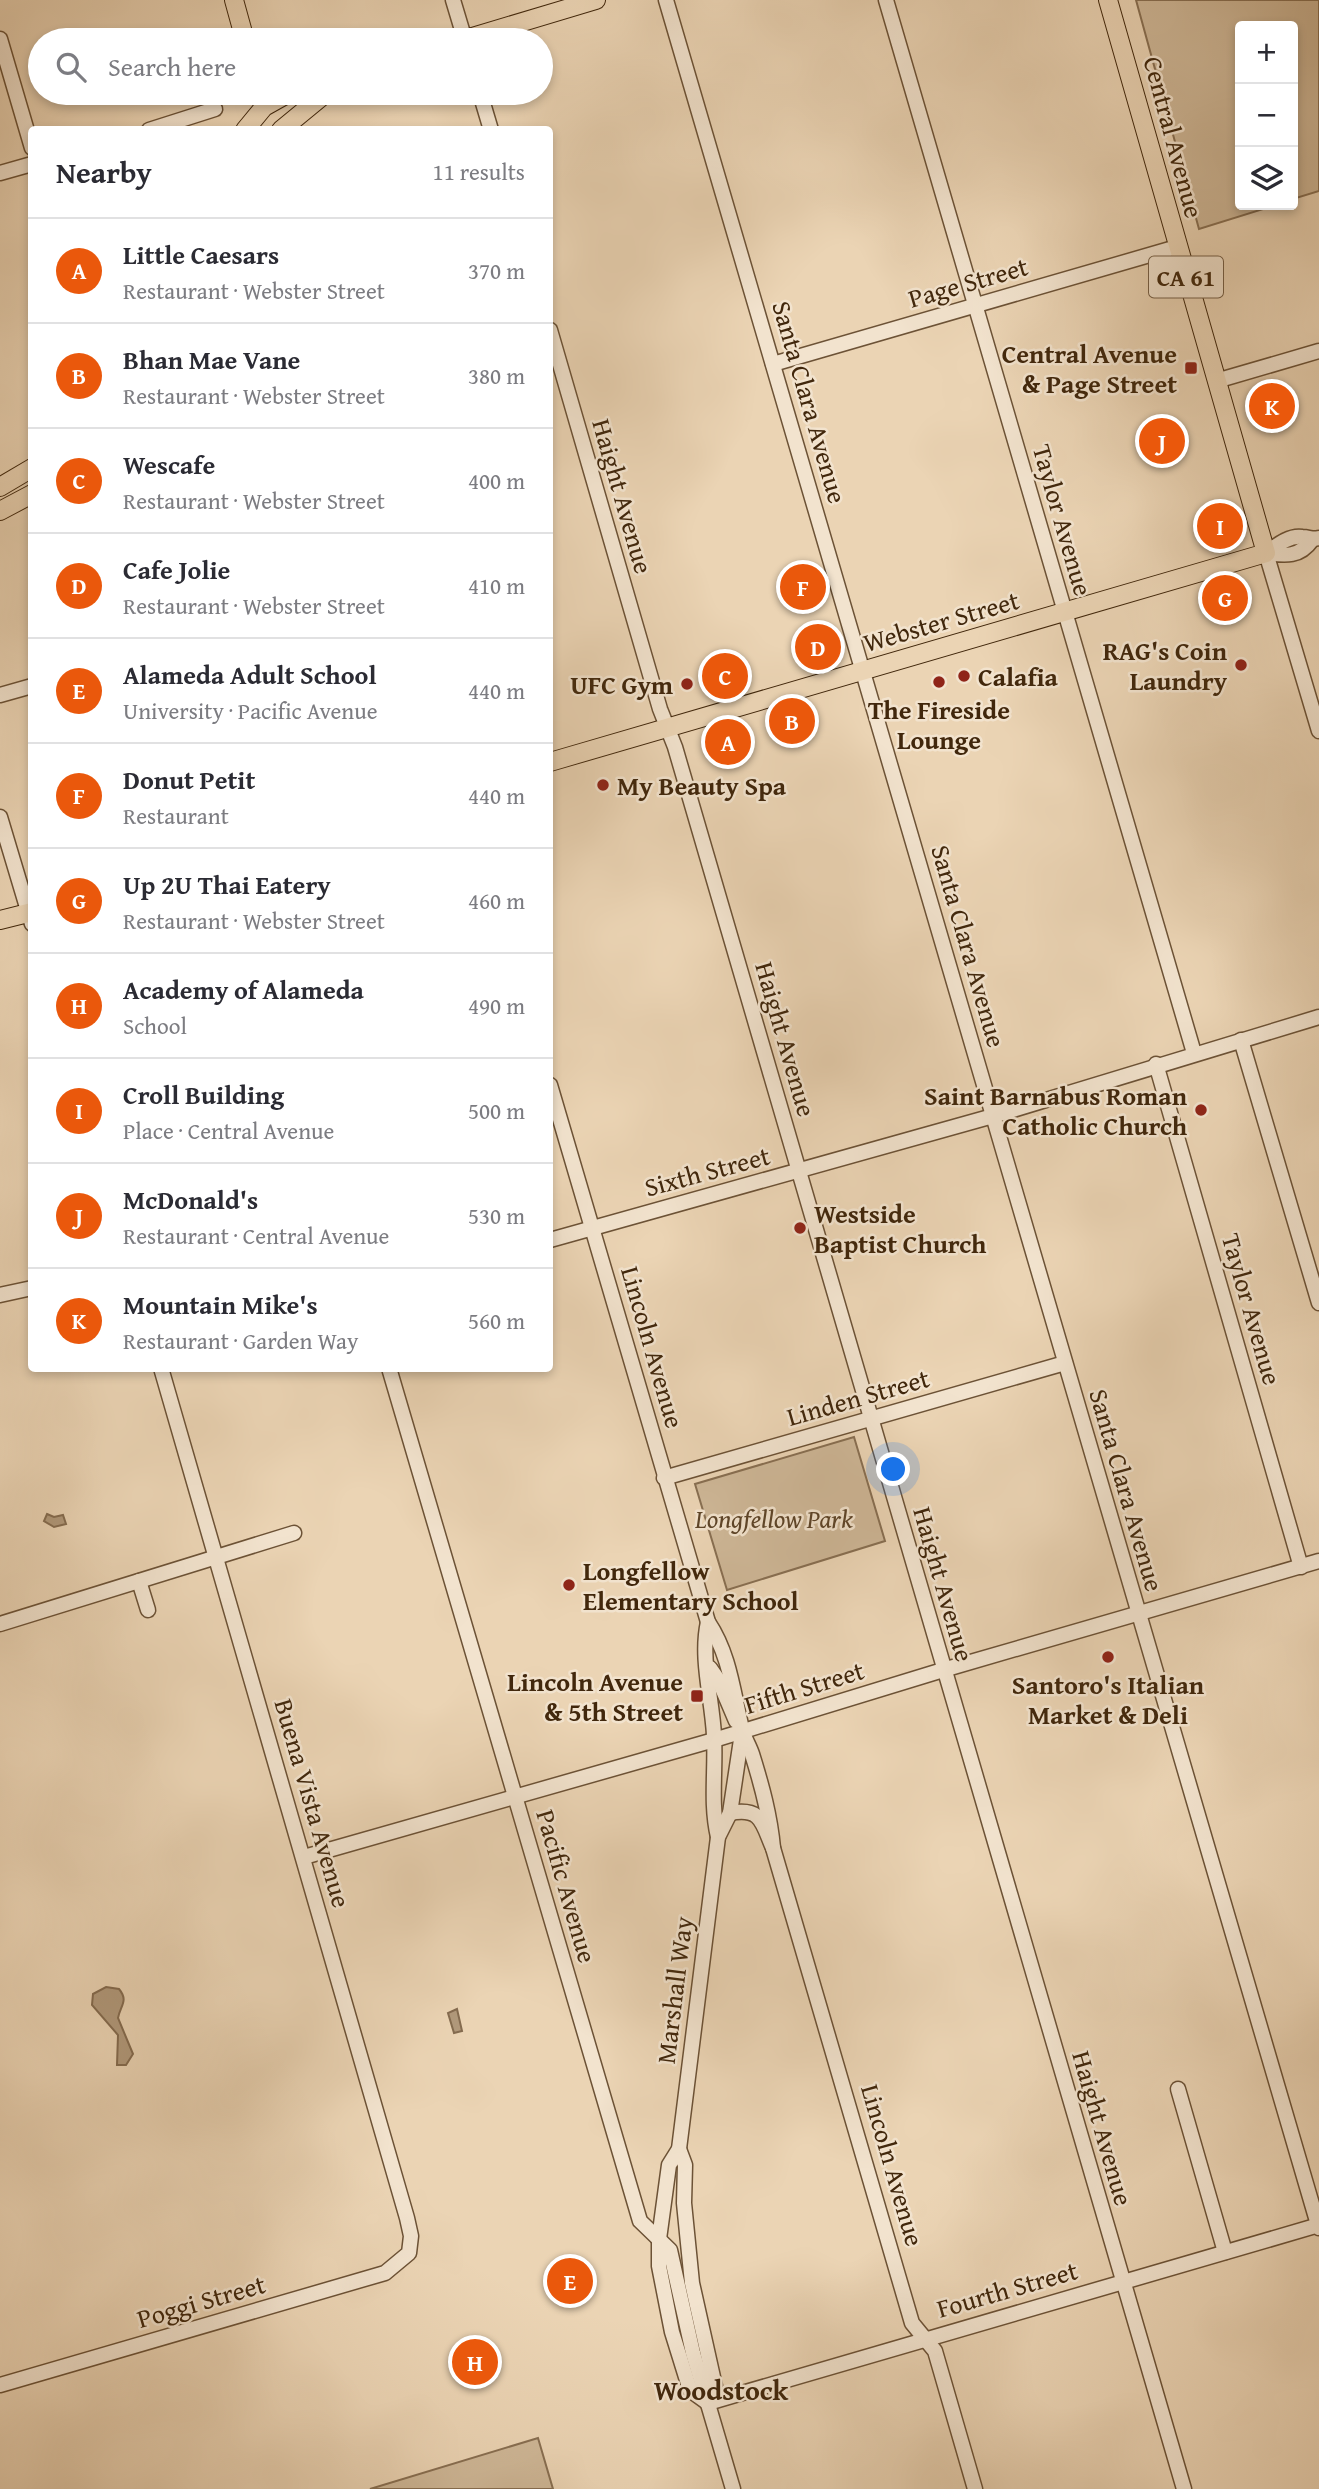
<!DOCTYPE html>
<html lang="en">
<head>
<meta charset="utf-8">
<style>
	body { margin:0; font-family:"Gentium Book Plus",serif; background:#f2f2f3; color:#2b2b33 }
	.controls { position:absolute; right:21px; top:21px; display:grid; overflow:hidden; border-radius:7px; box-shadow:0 4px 10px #0003 }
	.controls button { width:63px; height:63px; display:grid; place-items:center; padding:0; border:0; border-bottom:2px solid #e1e1e2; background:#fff; color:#2b2b33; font:35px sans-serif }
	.you { position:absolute; left:894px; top:1470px; width:24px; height:24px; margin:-18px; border:5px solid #fff; border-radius:50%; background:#1a73e8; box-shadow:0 0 0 10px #1a73e833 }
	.badge { display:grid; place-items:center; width:46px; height:46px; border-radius:50%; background:#ea580c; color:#fff; font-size:23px; font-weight:700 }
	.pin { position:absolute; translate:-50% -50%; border:4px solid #fff; box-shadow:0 2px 7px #0006 }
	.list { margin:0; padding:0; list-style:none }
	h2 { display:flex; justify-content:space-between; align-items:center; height:91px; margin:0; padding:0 28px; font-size:30px }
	h2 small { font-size:23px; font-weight:400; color:#7c7c81 }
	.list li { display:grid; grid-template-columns:46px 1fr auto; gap:21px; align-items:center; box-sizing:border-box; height:105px; padding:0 28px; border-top:2px solid #e1e1e2 }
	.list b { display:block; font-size:26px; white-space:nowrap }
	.list p { margin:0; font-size:23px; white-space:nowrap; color:#7c7c81 }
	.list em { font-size:23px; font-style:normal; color:#7c7c81 }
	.icon { flex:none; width:38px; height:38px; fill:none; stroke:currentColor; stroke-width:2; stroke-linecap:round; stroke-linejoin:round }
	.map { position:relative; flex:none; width:1319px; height:2489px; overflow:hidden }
	.search { position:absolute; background:#fff; box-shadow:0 4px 10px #0003; left:28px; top:28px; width:525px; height:77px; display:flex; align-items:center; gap:18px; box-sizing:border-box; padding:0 24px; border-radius:38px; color:#7c7c81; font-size:26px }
	.panel { position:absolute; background:#fff; box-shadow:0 4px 10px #0003; left:28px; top:126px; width:525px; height:1246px; border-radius:7px }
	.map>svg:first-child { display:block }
	.green { fill:#ceb797; stroke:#886f52; stroke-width:2 }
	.water { fill:#b1997b; stroke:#846b4f; stroke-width:2 }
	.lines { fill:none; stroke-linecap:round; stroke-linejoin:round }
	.minor-casing { stroke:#6c5236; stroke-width:17 }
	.major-casing { stroke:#41270c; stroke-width:20 }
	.minor { stroke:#f2e3ce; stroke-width:14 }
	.major { stroke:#ebd4b4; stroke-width:18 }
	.poi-dot { fill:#8f2418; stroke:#f2e3ce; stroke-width:2.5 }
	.labels { text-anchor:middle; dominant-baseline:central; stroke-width:5; stroke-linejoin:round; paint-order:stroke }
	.shield { fill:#f2e3ce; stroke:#765f46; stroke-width:2 }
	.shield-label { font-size:24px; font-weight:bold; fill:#41270c }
	.street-label { font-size:26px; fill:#41270c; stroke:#f2e3ce }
	.poi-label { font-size:26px; font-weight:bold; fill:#41270c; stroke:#f2e3ce; text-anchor:end }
	.park-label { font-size:26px; font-style:italic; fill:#5d4428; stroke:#f2e3ce }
	.neighbourhood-label { font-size:28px; font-weight:bold; fill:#41270c; stroke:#f2e3ce }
</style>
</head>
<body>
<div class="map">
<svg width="1319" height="2489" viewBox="0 0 1319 2489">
	<rect width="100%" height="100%" fill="#ebd4b4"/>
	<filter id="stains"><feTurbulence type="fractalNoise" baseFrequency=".00286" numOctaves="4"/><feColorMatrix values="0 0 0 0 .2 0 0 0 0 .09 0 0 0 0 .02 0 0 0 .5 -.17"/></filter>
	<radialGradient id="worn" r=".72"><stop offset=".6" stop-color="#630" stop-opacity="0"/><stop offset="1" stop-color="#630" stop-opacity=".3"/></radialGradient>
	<!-- green -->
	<g class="green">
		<polygon points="1136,0 1319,0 1319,191 1293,199 1293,26 1240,26 1240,205 1276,205 1199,229"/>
		<polygon points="854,1437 885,1541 727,1590 695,1484"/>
		<polygon points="538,2438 553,2489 370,2489"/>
	</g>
	<!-- water -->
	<g class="water">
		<polygon points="47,1514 54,1517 63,1515 66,1524 54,1527 44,1521"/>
		<path d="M106 1987 119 1989C129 2001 120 2006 118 2018L133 2054 126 2065H117L118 2035 92 2005 93 1994Z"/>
		<polygon points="457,2009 462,2031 454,2033 448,2013"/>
	</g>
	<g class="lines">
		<defs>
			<g id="minor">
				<polyline points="453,0 465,40"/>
				<polyline points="666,0 1319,2228"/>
				<polyline points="886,0 1194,1053"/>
				<polyline points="0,39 32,148"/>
				<polyline points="480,93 491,130"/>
				<polyline points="149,130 215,109"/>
				<polyline points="0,173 32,164"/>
				<polyline points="550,330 660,709 675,747 1184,2489"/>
				<polyline points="773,364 1177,247"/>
				<polyline points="1216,381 1319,351"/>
				<polyline points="1266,553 1319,731"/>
				<path d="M1266 553C1276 546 1289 535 1302 537 1310 537 1312 540 1319 538"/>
				<path d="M1266 553C1286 556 1300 557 1312 540"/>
				<polyline points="0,695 32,686"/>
				<polyline points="0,817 32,924"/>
				<polyline points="1241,1040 1319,1303"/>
				<polyline points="1156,1064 1301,1567"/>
				<path d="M550 1085 708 1622C730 1655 733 1692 742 1729 744 1738 749 1745 752 1754 762 1786 770 1815 773 1848"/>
				<polyline points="550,1240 993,1116 1319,1017"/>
				<polyline points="0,1295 32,1288"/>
				<polyline points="389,1368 640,2221 670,2250 693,2353 733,2489"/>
				<polyline points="664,1478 1065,1363"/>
				<polyline points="139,1581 148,1610"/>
				<path d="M708 1622C700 1658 712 1698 714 1735 716 1771 710 1802 718 1837"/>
				<polyline points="0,1624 294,1533"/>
				<polyline points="710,1668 719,1681 736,1721"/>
				<path d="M730 1813C762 1807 762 1823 773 1848L912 2323 935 2351 975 2489"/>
				<polyline points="304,1857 714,1740 943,1670 1319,1561"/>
				<polyline points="1178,2089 1225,2252"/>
				<polyline points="679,2149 685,2165 684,2203 692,2283 715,2386 708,2403"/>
				<polyline points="0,2385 385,2273 409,2253 411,2236 407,2218 161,1368"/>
				<polyline points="708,2403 690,2390 672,2332 659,2266 659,2239 669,2165 679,2149 718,1837 730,1813 742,1733"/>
				<polyline points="708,2403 1319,2225"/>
			</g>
			<g id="major">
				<polyline points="234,0 245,40"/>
				<polyline points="462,40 596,0"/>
				<polyline points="245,130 264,107 289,93"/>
				<polyline points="281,130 326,93"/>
				<polyline points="0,487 32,468"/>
				<polyline points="0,511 32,494"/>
				<polyline points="550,762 1266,553 1108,0"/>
				<polyline points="0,920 32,912"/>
			</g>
		</defs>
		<!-- minor casing -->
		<use href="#minor" class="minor-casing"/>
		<!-- major casing -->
		<use href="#major" class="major-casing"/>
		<!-- minor -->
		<use href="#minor" class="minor"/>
		<!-- major -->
		<use href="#major" class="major"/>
	</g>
	<!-- markers -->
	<g class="poi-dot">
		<rect x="1184" y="361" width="14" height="14" rx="3.5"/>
		<circle cx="1241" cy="665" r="7"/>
		<circle cx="964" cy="676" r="7"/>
		<circle cx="939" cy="682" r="7"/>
		<circle cx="687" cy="684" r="7"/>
		<circle cx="603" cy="785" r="7"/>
		<circle cx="1201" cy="1110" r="7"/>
		<circle cx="800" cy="1228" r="7"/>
		<circle cx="569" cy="1585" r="7"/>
		<circle cx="1108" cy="1657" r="7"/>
		<rect x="690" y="1689" width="14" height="14" rx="3.5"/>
	</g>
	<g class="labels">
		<!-- shield labels -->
		<rect class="shield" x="1149" y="256.5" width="74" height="41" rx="5"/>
		<g class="shield-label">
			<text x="1186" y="277">CA 61</text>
		</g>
		<!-- street labels -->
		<g class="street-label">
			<text transform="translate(1174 137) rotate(75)">Central Avenue</text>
			<text transform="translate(968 282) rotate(-16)">Page Street</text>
			<text transform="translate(810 402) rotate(74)">Santa Clara Avenue</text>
			<text transform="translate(623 496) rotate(74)">Haight Avenue</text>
			<text transform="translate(1063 520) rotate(74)">Taylor Avenue</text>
			<text transform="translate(941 621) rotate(-16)">Webster Street</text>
			<text transform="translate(969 946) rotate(74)">Santa Clara Avenue</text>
			<text transform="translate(786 1039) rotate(74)">Haight Avenue</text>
			<text transform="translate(707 1171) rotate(-15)">Sixth Street</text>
			<text transform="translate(1252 1309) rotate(74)">Taylor Avenue</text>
			<text transform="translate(653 1347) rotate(74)">Lincoln Avenue</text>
			<text transform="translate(858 1397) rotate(-16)">Linden Street</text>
			<text transform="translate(1127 1490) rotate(74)">Santa Clara Avenue</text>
			<text transform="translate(944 1584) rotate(74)">Haight Avenue</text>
			<text transform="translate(804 1687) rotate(-17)">Fifth Street</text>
			<text transform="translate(313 1803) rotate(74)">Buena Vista Avenue</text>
			<text transform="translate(567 1886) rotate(74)">Pacific Avenue</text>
			<text transform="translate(674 1990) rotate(-83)">Marshall Way</text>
			<text transform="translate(1103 2128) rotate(74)">Haight Avenue</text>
			<text transform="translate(893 2165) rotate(74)">Lincoln Avenue</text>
			<text transform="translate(1007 2289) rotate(-16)">Fourth Street</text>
			<text transform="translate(201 2301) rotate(-16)">Poggi Street</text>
		</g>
		<!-- poi labels -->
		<g class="poi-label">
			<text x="1177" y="353">Central Avenue<tspan x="1177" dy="30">&amp; Page Street</tspan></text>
			<text x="1227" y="650">RAG's Coin<tspan x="1227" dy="30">Laundry</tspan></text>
			<text x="978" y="676" text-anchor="start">Calafia</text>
			<text x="673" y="684">UFC Gym</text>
			<text x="939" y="709" text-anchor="middle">The Fireside<tspan x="939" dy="30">Lounge</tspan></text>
			<text x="617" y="785" text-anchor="start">My Beauty Spa</text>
			<text x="1187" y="1095">Saint Barnabus Roman<tspan x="1187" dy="30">Catholic Church</tspan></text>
			<text x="814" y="1213" text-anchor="start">Westside<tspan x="814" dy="30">Baptist Church</tspan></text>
			<text x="583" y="1570" text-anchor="start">Longfellow<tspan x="583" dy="30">Elementary School</tspan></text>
			<text x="683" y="1681">Lincoln Avenue<tspan x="683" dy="30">&amp; 5th Street</tspan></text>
			<text x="1108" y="1684" text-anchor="middle">Santoro's Italian<tspan x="1108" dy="30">Market &amp; Deli</tspan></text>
		</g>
		<!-- park labels -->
		<g class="park-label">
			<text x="774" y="1518">Longfellow Park</text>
		</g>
		<!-- neighbourhood labels -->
		<g class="neighbourhood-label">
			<text x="721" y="2389">Woodstock</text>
		</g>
	</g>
	<rect width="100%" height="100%" filter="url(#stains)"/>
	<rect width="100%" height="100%" fill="url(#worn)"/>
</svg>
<div class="controls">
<button>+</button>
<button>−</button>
<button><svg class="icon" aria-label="layers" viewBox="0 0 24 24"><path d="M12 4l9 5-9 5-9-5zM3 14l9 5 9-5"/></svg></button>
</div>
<div class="you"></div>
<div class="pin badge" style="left:728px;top:742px">A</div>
<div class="pin badge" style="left:792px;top:721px">B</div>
<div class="pin badge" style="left:725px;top:676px">C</div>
<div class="pin badge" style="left:818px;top:647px">D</div>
<div class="pin badge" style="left:570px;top:2281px">E</div>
<div class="pin badge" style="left:803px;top:587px">F</div>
<div class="pin badge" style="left:1225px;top:598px">G</div>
<div class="pin badge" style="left:475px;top:2362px">H</div>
<div class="pin badge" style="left:1220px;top:526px">I</div>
<div class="pin badge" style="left:1162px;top:441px">J</div>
<div class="pin badge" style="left:1272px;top:406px">K</div>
<div class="search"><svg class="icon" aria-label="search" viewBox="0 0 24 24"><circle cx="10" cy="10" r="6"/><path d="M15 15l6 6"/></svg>Search here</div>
<section class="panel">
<h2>Nearby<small>11 results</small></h2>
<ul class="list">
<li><span class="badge">A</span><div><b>Little Caesars</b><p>Restaurant · Webster Street</p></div><em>370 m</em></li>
<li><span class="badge">B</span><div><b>Bhan Mae Vane</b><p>Restaurant · Webster Street</p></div><em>380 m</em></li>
<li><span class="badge">C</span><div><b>Wescafe</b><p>Restaurant · Webster Street</p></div><em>400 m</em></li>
<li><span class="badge">D</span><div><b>Cafe Jolie</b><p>Restaurant · Webster Street</p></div><em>410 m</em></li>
<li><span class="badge">E</span><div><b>Alameda Adult School</b><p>University · Pacific Avenue</p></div><em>440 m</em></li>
<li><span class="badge">F</span><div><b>Donut Petit</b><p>Restaurant</p></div><em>440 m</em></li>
<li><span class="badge">G</span><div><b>Up 2U Thai Eatery</b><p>Restaurant · Webster Street</p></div><em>460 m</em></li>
<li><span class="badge">H</span><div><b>Academy of Alameda</b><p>School</p></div><em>490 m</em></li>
<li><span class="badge">I</span><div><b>Croll Building</b><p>Place · Central Avenue</p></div><em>500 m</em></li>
<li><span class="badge">J</span><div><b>McDonald's</b><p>Restaurant · Central Avenue</p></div><em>530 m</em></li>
<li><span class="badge">K</span><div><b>Mountain Mike's</b><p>Restaurant · Garden Way</p></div><em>560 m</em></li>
</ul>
</section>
</div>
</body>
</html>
